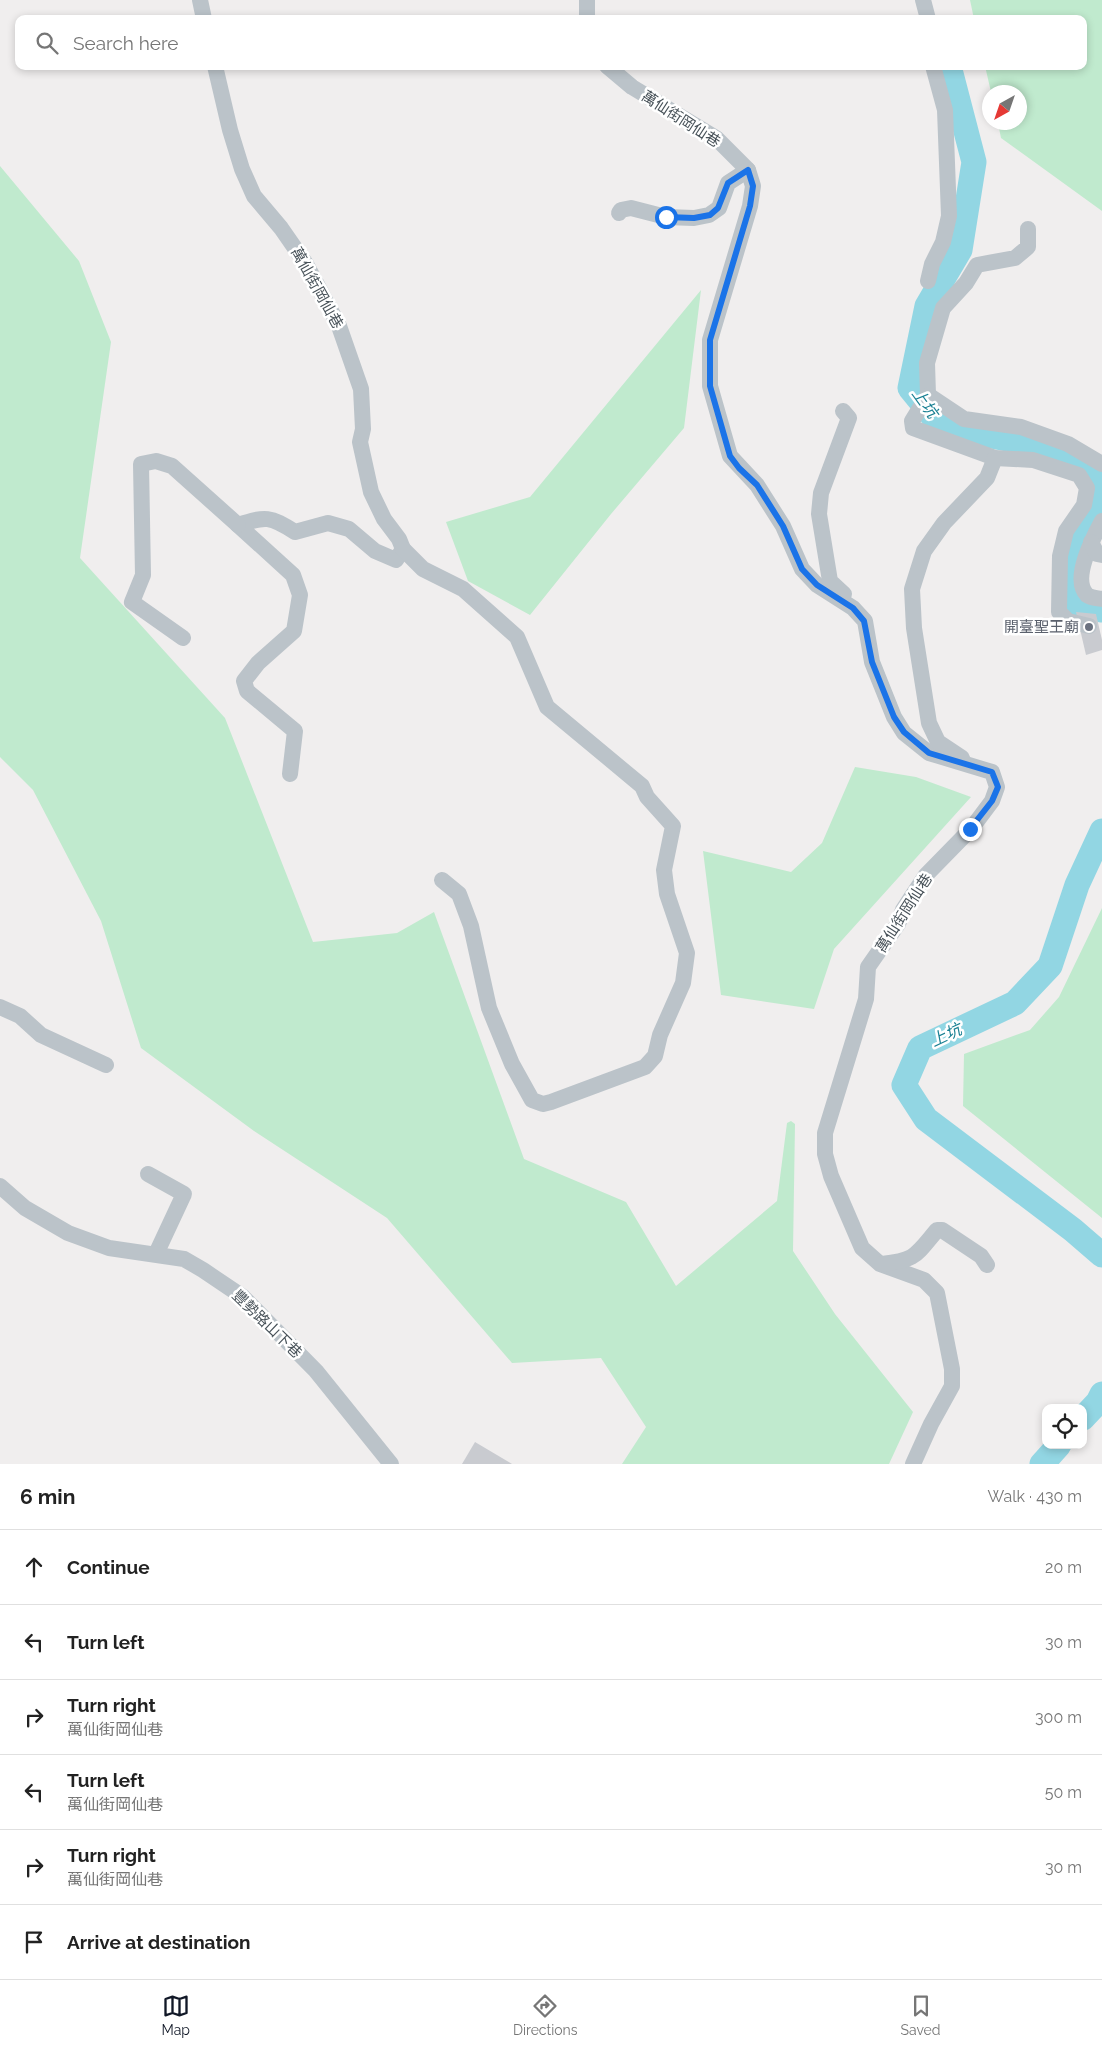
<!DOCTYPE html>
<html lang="en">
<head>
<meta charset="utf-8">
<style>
	body { margin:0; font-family:Raleway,"Noto Sans TC",sans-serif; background:#f2f2f2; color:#222 }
	.controls { position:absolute; right:15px; bottom:15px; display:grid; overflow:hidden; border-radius:10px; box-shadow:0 2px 8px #0003 }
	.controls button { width:45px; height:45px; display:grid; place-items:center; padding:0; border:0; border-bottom:1px solid #e0e0e0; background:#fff; color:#222; font:25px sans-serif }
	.compass { position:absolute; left:982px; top:85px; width:45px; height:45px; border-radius:50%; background:#fff; box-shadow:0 2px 8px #0003; rotate:220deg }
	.stop { position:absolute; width:15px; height:15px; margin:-11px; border:4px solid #1a73e8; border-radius:50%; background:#fff }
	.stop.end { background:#1a73e8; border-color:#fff; box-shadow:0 1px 5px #0008 }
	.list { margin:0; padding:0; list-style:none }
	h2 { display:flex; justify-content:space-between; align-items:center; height:65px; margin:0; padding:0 20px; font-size:21px }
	h2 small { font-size:16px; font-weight:400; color:#767676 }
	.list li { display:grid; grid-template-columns:32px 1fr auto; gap:15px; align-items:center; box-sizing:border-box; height:75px; padding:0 20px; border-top:1px solid #e0e0e0 }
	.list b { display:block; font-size:19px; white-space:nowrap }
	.list p { margin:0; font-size:16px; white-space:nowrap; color:#767676 }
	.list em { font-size:16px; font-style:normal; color:#767676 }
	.icon { flex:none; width:28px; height:28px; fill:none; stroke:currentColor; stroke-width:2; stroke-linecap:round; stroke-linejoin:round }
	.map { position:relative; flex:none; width:1102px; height:1464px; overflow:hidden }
	.search { position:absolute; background:#fff; box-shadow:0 2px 8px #0003; left:15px; right:15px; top:15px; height:55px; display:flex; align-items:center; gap:12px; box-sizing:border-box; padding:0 18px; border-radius:10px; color:#767676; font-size:19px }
	.sheet { height:515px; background:#fff }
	nav { display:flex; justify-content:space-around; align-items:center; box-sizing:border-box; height:70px; border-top:1px solid #e0e0e0; background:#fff; font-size:14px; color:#767676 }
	nav a { display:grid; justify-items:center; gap:2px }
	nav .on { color:#111827 }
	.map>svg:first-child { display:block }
	.green { fill:#c0eace }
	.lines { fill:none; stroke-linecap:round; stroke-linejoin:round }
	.river { stroke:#92d6e3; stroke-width:25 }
	.building { fill:#c9cbd0 }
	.minor { stroke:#bbc3c9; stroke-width:16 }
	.route { stroke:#1a73e8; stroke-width:6 }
	.worship-dot { fill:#6b7280; stroke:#fff; stroke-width:2 }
	.labels { text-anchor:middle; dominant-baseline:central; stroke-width:5; stroke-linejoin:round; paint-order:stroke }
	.street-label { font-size:15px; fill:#485259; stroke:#fff }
	.worship-label { font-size:15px; fill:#5b616d; stroke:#fff; text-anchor:end }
	.water-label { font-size:16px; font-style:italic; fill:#1a8093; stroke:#fff }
</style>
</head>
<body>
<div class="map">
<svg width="1102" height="1464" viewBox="0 0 1102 1464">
	<rect width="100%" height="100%" fill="#f0eeee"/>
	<!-- green -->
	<g class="green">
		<polygon points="970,0 1102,0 1102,211 1001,138 998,123 1020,122 1020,92 991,92 985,66 1083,66 1083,19 974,19"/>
		<polygon points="0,166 79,261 111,342 80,558 225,718 313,942 397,933 434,912 524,1159 626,1202 676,1286 777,1201 787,1123 791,1121 795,1124 793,1251 835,1314 913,1412 889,1464 622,1464 646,1427 601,1358 512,1363 387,1218 254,1131 141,1048 101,921 33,790 0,757"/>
		<polygon points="701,290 684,428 611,514 530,615 468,581 446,522 530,497"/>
		<polygon points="855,767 916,777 971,797 834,949 814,1009 721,995 703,851 791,872 822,843"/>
		<polygon points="1102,908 1102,1218 963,1106 964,1054 1030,1030 1059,997"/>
	</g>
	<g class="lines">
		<!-- river -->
		<g class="river">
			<polyline points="949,66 974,162 960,250 927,306 910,388 941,426 1007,439 1089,465 1099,497 1074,545 1068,577 1074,603 1102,610"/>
			<polyline points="1102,831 1077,885 1050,966 1015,1003 920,1048 904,1085 926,1119 1073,1230 1102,1255"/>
			<polyline points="1083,1418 1098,1402 1102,1394"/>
			<polyline points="1042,1464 1059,1445"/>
		</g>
	</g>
	<!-- building -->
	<g class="building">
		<polygon points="1076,612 1096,614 1102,640 1102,650 1086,655"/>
		<polygon points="475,1442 512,1464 462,1464"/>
	</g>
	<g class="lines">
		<!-- minor -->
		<g class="minor">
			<polyline points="200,0 204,19"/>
			<polyline points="587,0 587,19"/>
			<polyline points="923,0 928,19"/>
			<path d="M215 66 230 130 242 169 254 196 281 228 306 264 339 326 361 389 363 429 360 442 371 492 384 519 399 539 403 549 396 560 375 551 349 529 328 523 295 532C270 516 266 516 238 525L293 575 300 595 294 631 258 663 244 681 247 691 295 731 290 774"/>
			<polyline points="607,66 632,87 716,138 748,170 753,186 750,206 710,340 710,386 730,456 757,485 783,526 802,569 817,585 853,608 865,621 872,662 894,717 904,733 929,753 992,772 997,787 992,801 971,829 926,875 903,910 898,924 868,967 866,999 825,1133 825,1154 831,1176 862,1248 880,1264 924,1280 937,1293 952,1369 952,1386 931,1424 913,1464"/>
			<polyline points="619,213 621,210 631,208 666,217 694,218 709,215 719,208 728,183 748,170"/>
			<polyline points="1028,229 1028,247 1015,258 977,265 966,283 943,308 927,363 928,395 912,421 913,428 995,458 1033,460 1079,475 1087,488 1084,505 1066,531 1060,556 1059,612 1068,621 1089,626"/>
			<polyline points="928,281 932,264 943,242 949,216 945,110 933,66"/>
			<polyline points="928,395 964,419 1021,427 1068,444 1102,464"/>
			<polyline points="843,411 849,418 821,493 819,514 830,581 844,594"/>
			<path d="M1102 521C1094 536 1071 579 1087 595 1091 598 1097 598 1102 599"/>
			<polyline points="1091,542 1097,554 1102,555"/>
			<polyline points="403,549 423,569 463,589 517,637 547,707 642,786 647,797 673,826 664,870 667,894 687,953 683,983 660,1035 655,1056 645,1067 551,1102 543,1104 532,1100 512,1064 489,1008 471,926 459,894 442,880"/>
			<polyline points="183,638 132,602 143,575 141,464 156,461 172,466 238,525"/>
			<polyline points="962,758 938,742 929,723 914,628 912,589 924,551 944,523 987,478 995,458"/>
			<polyline points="0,1007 20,1016 41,1035 106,1065"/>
			<polyline points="148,1174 184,1194 156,1254"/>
			<polyline points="0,1186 25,1208 68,1233 109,1248 184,1259 203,1270 243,1297 316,1371 391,1464"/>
			<path d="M882 1264C916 1260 915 1256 937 1230H942L981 1256 987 1265"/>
		</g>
	</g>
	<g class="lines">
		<!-- route -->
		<polyline class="route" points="666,217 694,218 710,215 718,208 728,183 748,170 753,186 750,206 710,340 710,386 730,456 739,468 757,485 783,526 802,569 817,585 853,608 864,621 872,662 894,717 904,732 929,753 992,772 998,787 992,801 970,829"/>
	</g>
	<!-- markers -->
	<circle class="worship-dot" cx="1089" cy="627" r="5"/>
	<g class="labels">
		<!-- street labels -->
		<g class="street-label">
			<text transform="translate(681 119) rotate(33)">萬仙街岡仙巷</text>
			<text transform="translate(317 288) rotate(61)">萬仙街岡仙巷</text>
			<text transform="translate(904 913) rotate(-57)">萬仙街岡仙巷</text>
			<text transform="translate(267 1324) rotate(44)">豐勢路山下巷</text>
		</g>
		<!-- worship labels -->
		<g class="worship-label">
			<text x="1079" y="627">開臺聖王廟</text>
		</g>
		<!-- water labels -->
		<g class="water-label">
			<text transform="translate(925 403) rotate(54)">上坑</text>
			<text transform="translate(946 1035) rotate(-25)">上坑</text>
		</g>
	</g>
</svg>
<div class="controls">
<button><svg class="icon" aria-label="locate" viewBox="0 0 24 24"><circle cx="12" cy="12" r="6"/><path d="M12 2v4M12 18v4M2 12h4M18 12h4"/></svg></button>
</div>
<svg class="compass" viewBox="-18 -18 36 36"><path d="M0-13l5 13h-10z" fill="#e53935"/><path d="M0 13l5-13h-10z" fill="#767676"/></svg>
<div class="stop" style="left:666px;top:217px"></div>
<div class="stop end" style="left:970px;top:829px"></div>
<div class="search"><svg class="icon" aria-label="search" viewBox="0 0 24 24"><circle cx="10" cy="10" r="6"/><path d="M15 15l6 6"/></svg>Search here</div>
</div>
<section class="sheet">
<h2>6 min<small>Walk · 430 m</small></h2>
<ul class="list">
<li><svg class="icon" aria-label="ahead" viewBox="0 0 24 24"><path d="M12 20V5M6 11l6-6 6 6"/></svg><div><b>Continue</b></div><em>20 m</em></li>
<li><svg class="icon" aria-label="left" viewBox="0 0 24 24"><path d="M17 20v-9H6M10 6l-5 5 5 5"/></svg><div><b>Turn left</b></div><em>30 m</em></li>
<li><svg class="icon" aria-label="right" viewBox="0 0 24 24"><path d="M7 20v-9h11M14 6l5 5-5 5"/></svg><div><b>Turn right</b><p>萬仙街岡仙巷</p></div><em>300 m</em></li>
<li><svg class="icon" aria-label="left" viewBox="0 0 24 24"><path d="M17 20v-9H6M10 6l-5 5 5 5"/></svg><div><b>Turn left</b><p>萬仙街岡仙巷</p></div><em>50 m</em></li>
<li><svg class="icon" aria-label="right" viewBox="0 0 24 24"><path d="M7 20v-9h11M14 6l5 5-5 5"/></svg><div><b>Turn right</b><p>萬仙街岡仙巷</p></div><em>30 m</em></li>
<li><svg class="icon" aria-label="arrive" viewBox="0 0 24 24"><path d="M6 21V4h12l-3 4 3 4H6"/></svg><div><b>Arrive at destination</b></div></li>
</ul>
</section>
<nav>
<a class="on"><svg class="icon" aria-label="map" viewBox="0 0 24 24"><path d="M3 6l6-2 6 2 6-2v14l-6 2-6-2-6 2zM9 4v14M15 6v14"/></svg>Map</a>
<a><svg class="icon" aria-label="directions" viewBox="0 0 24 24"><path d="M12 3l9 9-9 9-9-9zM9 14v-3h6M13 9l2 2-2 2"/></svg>Directions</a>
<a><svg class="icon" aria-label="saved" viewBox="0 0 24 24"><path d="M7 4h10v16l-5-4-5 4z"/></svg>Saved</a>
</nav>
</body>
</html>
